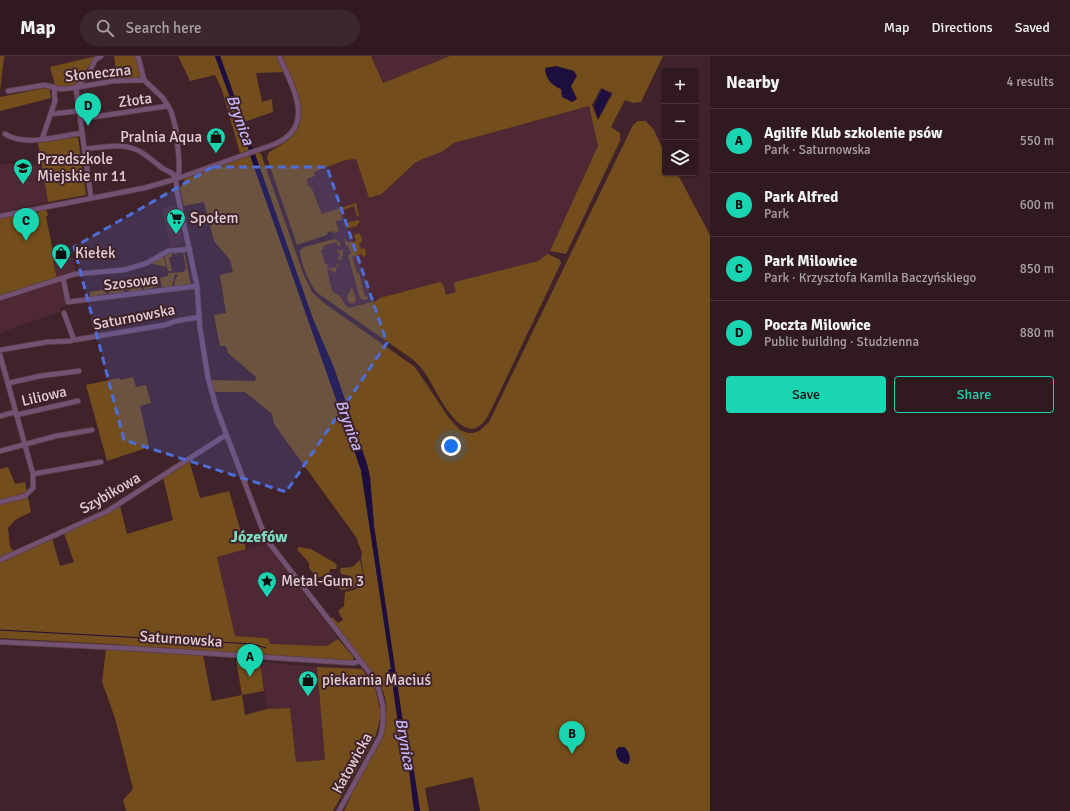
<!DOCTYPE html>
<html lang="en">
<head>
<meta charset="utf-8">
<style>
	body { margin:0; font-family:Signika,sans-serif; background:#3c272d; color:#f1f3f6 }
	.controls { position:absolute; right:12px; top:12px; display:grid; overflow:hidden; border-radius:4px; box-shadow:0 1px 3px #0004 }
	.controls button { width:36px; height:36px; display:grid; place-items:center; padding:0; border:0; border-bottom:1px solid #4b383e; background:#301a20; color:#f1f3f6; font:20px sans-serif }
	.you { position:absolute; left:451px; top:390px; width:14px; height:14px; margin:-10px; border:3px solid #fff; border-radius:50%; background:#1a73e8; box-shadow:0 0 0 6px #1a73e833 }
	.badge { display:grid; place-items:center; width:26px; height:26px; border-radius:50%; background:#1ad5b2; color:#111; font-size:13px; font-weight:700 }
	.pin { position:absolute; translate:-50% -33px; filter:drop-shadow(0 1px 2px #0008) }
	.pin::after { content:''; position:absolute; top:21px; width:14px; height:12px; background:inherit; clip-path:polygon(0 0,100% 0,50% 100%) }
	.list { margin:0; padding:0; list-style:none }
	h2 { display:flex; justify-content:space-between; align-items:center; height:52px; margin:0; padding:0 16px; font-size:17px }
	h2 small { font-size:13px; font-weight:400; color:#a8a1a5 }
	.list li { display:grid; grid-template-columns:26px 1fr auto; gap:12px; align-items:center; box-sizing:border-box; height:64px; padding:0 16px; border-top:1px solid #4b383e }
	.list b { display:block; font-size:15px; white-space:nowrap }
	.list p { margin:0; font-size:13px; white-space:nowrap; color:#a8a1a5 }
	.list em { font-size:13px; font-style:normal; color:#a8a1a5 }
	.actions { display:flex; gap:8px; padding:12px 16px }
	.actions a { flex:1; padding:9px 0; border:1px solid #1ad5b2; border-radius:4px; text-align:center; font-size:14px; color:#1ad5b2 }
	.actions .main { background:#1ad5b2; color:#111 }
	.icon { flex:none; width:22px; height:22px; fill:none; stroke:currentColor; stroke-width:2; stroke-linecap:round; stroke-linejoin:round }
	.map { position:relative; flex:none; width:710px; height:755px; overflow:hidden }
	header { display:flex; align-items:center; gap:24px; box-sizing:border-box; height:56px; padding:0 20px; background:#301a20; border-bottom:1px solid #4b383e }
	header strong { font-size:19px }
	nav { display:flex; gap:22px; margin-inline-start:auto; font-size:14px }
	.search { width:280px; height:36px; background:#3c272d; display:flex; align-items:center; gap:10px; box-sizing:border-box; padding:0 14px; border-radius:22px; color:#a8a1a5; font-size:15px }
	main { display:flex }
	aside { flex:1; background:#301a20 }
	.map>svg:first-child { display:block }
	.built { fill:#4e2935 }
	.green { fill:#734d1b; fill-rule:evenodd }
	.water { fill:#1d0e40 }
	.lines { fill:none; stroke-linecap:round; stroke-linejoin:round }
	.stream { stroke:#1d0e40; stroke-width:1 }
	.minor-casing { stroke:#5a3e46; stroke-width:6 }
	.minor { stroke:#735173; stroke-width:4.5 }
	.marked { fill:#4e6ed7; fill-opacity:0.2; stroke:#4e6ed7; stroke-width:3; stroke-dasharray:8 5; stroke-linejoin:round }
	.labels { text-anchor:middle; dominant-baseline:central; stroke-width:4; stroke-linejoin:round; paint-order:stroke }
	.street-label { font-size:15px; fill:#e3cfd4; stroke:#40222b }
	.poi-label { font-size:15px; fill:#e3cfd4; stroke:#40222b; text-anchor:start }
	.water-label { font-size:16px; font-style:italic; fill:#c3b8fc; stroke:#40222b }
	.neighbourhood-label { font-size:16px; font-weight:bold; fill:#7cdec4; stroke:#40222b }
</style>
</head>
<body>
<header>
<strong>Map</strong>
<div class="search"><svg class="icon" aria-label="search" viewBox="0 0 24 24"><circle cx="10" cy="10" r="6"/><path d="M15 15l6 6"/></svg>Search here</div>
<nav><a>Map</a><a>Directions</a><a>Saved</a></nav>
</header>
<main>
<div class="map">
<svg width="710" height="755" viewBox="0 0 710 755">
	<rect width="100%" height="100%" fill="#40222b"/>
	<!-- built -->
	<g class="built">
		<polygon points="371,0 450,0 383,27"/>
		<polygon points="589,50 599,90 546,204 458,237 350,256 330,243 316,190 335,185 332,175 328,176 317,143 312,133 308,129 307,123 315,120 313,116 346,104 356,103 369,142 383,138 416,106 443,95 454,87"/>
		<polygon points="10,107 19,111 42,108 48,146 0,156 0,109"/>
		<polygon points="176,149 184,188 170,191 162,152"/>
		<polygon points="73,201 76,216 57,222 53,206"/>
		<polygon points="62,225 67,246 66,249 60,252 61,255 0,277 0,245"/>
		<polygon points="266,488 329,570 338,583 327,590 269,588 267,582 235,580 217,500"/>
		<polygon points="260,606 317,611 325,704 296,706 290,652 267,653"/>
	</g>
	<!-- green -->
	<g class="green">
		<polygon points="0,0 6,0 4,1 0,35"/>
		<polygon points="96,0 75,31 60,31 55,29 50,11"/>
		<polygon points="114,0 136,0 141,23 117,23"/>
		<polygon points="178,0 215,0 249,94 240,97 222,34 215,19 190,25"/>
		<polygon points="220,0 277,0 284,16 256,17 262,46 272,43 273,56 244,66"/>
		<path d="M282 0H371L383 27 450 0H663L641 46 633 47 625 44 611 71 620 77V85L566 198 550 195 598 90 589 50 454 87 443 95 416 106 382 138 369 142 356 103 346 104 314 116 315 120 307 123 308 129 312 133 322 158 356 147 359 160H357L354 150 340 155 342 164 336 165 339 175 333 177 332 175 328 176 327 179 297 189 267 102 269 96C275 92 282 89 287 85 316 63 293 25 282 0ZM601 32 613 37 598 64 592 49Z"/>
		<polygon points="49,31 51,42 0,55 0,41"/>
		<polygon points="638,65 646,65 654,74 665,98 665,117 677,117 710,179 710,755 480,755 473,721 425,732 429,755 420,755 412,702 403,667 374,470 370,421 367,408 334,312 313,263 255,98 259,96 261,98 303,217 312,236 324,247 415,311 449,362 460,374 468,377 473,377 479,375 489,366 633,69"/>
		<polygon points="78,81 86,139 48,146 38,87"/>
		<path d="M250 99 361 414 391 613 388 614 391 617 398 667 408 705 414 755H344C350 741 357 728 364 714 379 686 396 659 380 628L330 562 332 561 338 567 343 564 338 555 344 550 345 536 354 534 365 527 361 502 362 497 356 481 274 368 272 358 245 336H215L211 324 255 325 256 321 228 297 226 290H220L214 259 226 257 220 219 233 216 230 204 214 185 204 146 184 150 180 132 185 123Z"/>
		<polygon points="46,153 48,159 46,161 55,205 53,206 57,222 0,242 0,161 30,156 32,158 38,157 38,154"/>
		<polygon points="358,164 360,165 357,170 348,172 346,167"/>
		<polygon points="359,177 362,182 361,187 359,187 361,193 365,192 366,198 363,202 362,198 352,201 357,217 359,217 365,241 368,240 368,243 365,244 361,243 359,239 348,199 351,198 348,190 346,190 344,181 347,186 355,186 356,184 354,179"/>
		<path d="M334 183 340 186V190H338L336 186 323 190 324 193 321 194 325 208H328L327 211 331 213 332 211 335 212 340 204 337 202 340 200 339 196 337 197V195L341 194H343C344 203 335 209 336 217L328 213 327 214 332 235 341 241 345 249 349 252 376 245 380 242 440 226 443 228 446 239 456 236 454 229 455 226 538 205 548 198 560 204 561 207 492 352C487 362 483 371 472 373 451 371 436 333 425 317 422 312 417 307 412 303L316 236C310 228 299 204 300 194L304 191Z"/>
		<polygon points="184,194 191,230 174,231 175,224 178,219 175,218 172,231 162,231 160,222 168,220 168,217 183,216 186,213 183,196 181,196 180,199 175,199 175,196 177,199 180,199 180,196"/>
		<polygon points="172,196 172,201 169,201 172,215 168,215 164,198"/>
		<polygon points="163,198 166,211 149,207"/>
		<polygon points="157,223 159,230 144,234 142,226"/>
		<polygon points="140,226 142,234 129,236 129,233 126,234 125,229"/>
		<polygon points="123,229 124,236 109,238 108,233"/>
		<polygon points="352,231 356,244 354,247 351,248 348,245 347,241"/>
		<polygon points="106,233 106,238 90,241 90,236"/>
		<polygon points="133,321 136,331 146,329 151,347 140,350 149,391 107,405 86,329 119,322 120,324"/>
		<polygon points="189,404 200,442 229,435 246,493 217,501 235,580 268,582 270,588 327,590 338,583 354,602 352,605 203,599 212,645 242,639 236,604 260,606 264,635 242,639 245,659 267,653 290,652 296,706 325,704 317,611 362,613 375,632 381,658 376,679 333,755 126,755 123,744 133,733 115,662 102,626 106,593 127,594 127,589 0,582 0,413 8,411 15,428 25,426 31,456 15,464 8,472 10,491 17,498 52,482 60,510 74,506 64,477 120,450 127,478 173,464 163,421"/>
		<polygon points="299,491 311,493 335,507 337,509 336,513 330,513 329,518 317,522 309,512 309,507 297,493"/>
		<polygon points="360,504 363,518 359,519 360,528 353,532 341,534 339,532 340,527 351,520 341,518 340,515 341,512 352,511"/>
	</g>
	<!-- water -->
	<g class="water">
		<polygon points="215,0 220,0 253,93 249,94"/>
		<path d="M556 10 574 15 577 20 571 30 577 43 572 46 562 41 561 33C552 30 545 22 545 12Z"/>
		<polygon points="602,33 611,38 598,63 594,50"/>
		<polygon points="255,98 313,263 334,312 367,408 370,421 374,470 403,667 412,702 420,755 414,755 408,705 398,667 391,617 388,615 388,614 391,613 361,414 254,111 250,99"/>
		<path d="M619 691H625C629 697 632 702 628 708 620 708 616 702 616 694Z"/>
	</g>
	<g class="lines">
		<!-- stream -->
		<polyline class="stream" points="0,574 253,588 266,592"/>
		<defs>
			<g id="minor">
				<polyline points="138,0 144,24 163,42 171,55 176,73 179,104 179,116 176,123 177,136 197,230 200,272 208,322 216,351 263,475 270,488 373,621 379,634 383,651 383,666 381,679 339,755"/>
				<polyline points="76,32 91,142"/>
				<polyline points="76,32 90,15 95,4 101,0"/>
				<polyline points="8,35 45,29 60,33 73,32 113,25 144,24"/>
				<polyline points="51,58 79,55"/>
				<polyline points="80,63 168,50"/>
				<path d="M5 78C25 91 59 80 82 77"/>
				<polyline points="42,83 55,45 54,31"/>
				<path d="M84 93C101 92 121 86 137 94 146 98 154 106 162 112 168 116 174 116 176 123"/>
				<path d="M0 160 144 132 176 123 275 88C317 70 292 30 279 0"/>
				<polyline points="63,222 68,246 197,230"/>
				<polyline points="0,242 75,218 124,214 147,207 168,195 190,193"/>
				<polyline points="64,257 74,284 165,269 176,265 199,261"/>
				<polyline points="0,294 47,286 71,285"/>
				<polyline points="0,299 33,418 33,432 25,440 0,446"/>
				<polyline points="9,327 40,320 79,315"/>
				<polyline points="16,359 78,345"/>
				<polyline points="0,360 15,356"/>
				<polyline points="0,395 56,380 92,374"/>
				<polyline points="33,418 101,406"/>
				<polyline points="0,504 106,456 226,379"/>
				<polyline points="0,586 125,592 354,607 360,605"/>
			</g>
		</defs>
		<!-- minor casing -->
		<use href="#minor" class="minor-casing"/>
		<!-- minor -->
		<use href="#minor" class="minor"/>
	</g>
	<!-- marked area -->
	<path class="marked" d="M213 111H327L387 287 286 436 124 384 74 191Z"/>
	<!-- icons -->
	<defs>
		<symbol id="shop-pin" viewBox="-11 -11 22 30"><path d="M0 17L-7.5 6A9.5 9.5 0 1 1 7.5 6Z" fill="#1ad5b2" stroke="#40222b"/><path d="M-5-2.5h2.3a2.7 3.5 0 0 1 5.4 0H5L5.5 6h-11ZM-1.5-2.5h3a1.5 2.3 0 0 0-3 0Z" fill="#111"/></symbol>
		<symbol id="school-pin" viewBox="-11 -11 22 30"><path d="M0 17L-7.5 6A9.5 9.5 0 1 1 7.5 6Z" fill="#1ad5b2" stroke="#40222b"/><path d="M0-5L7-2L0 1L-7-2ZM-4 1L0 2.5L4 1V4Q0 6-4 4Z" fill="#111"/></symbol>
		<symbol id="supermarket-pin" viewBox="-11 -11 22 30"><path d="M0 17L-7.5 6A9.5 9.5 0 1 1 7.5 6Z" fill="#1ad5b2" stroke="#40222b"/><path d="M-6-5.5h2.5l.6 2H6L4.5 2H-2.5L-4.4-4H-6ZM-1.5 3.2a1.3 1.3 0 1 0 .1 0ZM3 3.2a1.3 1.3 0 1 0 .1 0Z" fill="#111"/></symbol>
		<symbol id="sight-pin" viewBox="-11 -11 22 30"><path d="M0 17L-7.5 6A9.5 9.5 0 1 1 7.5 6Z" fill="#1ad5b2" stroke="#40222b"/><path d="M0-6L1.8-2.2L6-1.7L2.9 1.2L3.7 5.4L0 3.3L-3.7 5.4L-2.9 1.2L-6-1.7L-1.8-2.2Z" fill="#111"/></symbol>
	</defs>
	<g fill-rule="evenodd">
		<use href="#shop-pin" x="205" y="70" width="22" height="30"/>
		<use href="#school-pin" x="12" y="101" width="22" height="30"/>
		<use href="#supermarket-pin" x="165" y="151" width="22" height="30"/>
		<use href="#shop-pin" x="50" y="186" width="22" height="30"/>
		<use href="#sight-pin" x="256" y="514" width="22" height="30"/>
		<use href="#shop-pin" x="297" y="613" width="22" height="30"/>
	</g>
	<g class="labels">
		<!-- street labels -->
		<g class="street-label">
			<text transform="translate(98 17) rotate(-6)">Słoneczna</text>
			<text transform="translate(135 44) rotate(-8)">Złota</text>
			<text transform="translate(131 226) rotate(-7)">Szosowa</text>
			<text transform="translate(134 261) rotate(-11)">Saturnowska</text>
			<text transform="translate(44 340) rotate(-13)">Liliowa</text>
			<text transform="translate(110 437) rotate(-30)">Szybikowa</text>
			<text transform="translate(181 583) rotate(4)">Saturnowska</text>
			<text transform="translate(352 707) rotate(-61)">Katowicka</text>
		</g>
		<!-- poi labels -->
		<g class="poi-label">
			<text x="202" y="81" text-anchor="end">Pralnia Aqua</text>
			<text x="37" y="103">Przedszkole<tspan x="37" dy="17">Miejskie nr 11</tspan></text>
			<text x="190" y="162">Społem</text>
			<text x="75" y="197">Kiełek</text>
			<text x="281" y="525">Metal-Gum 3</text>
			<text x="322" y="624">piekarnia Maciuś</text>
		</g>
		<!-- water labels -->
		<g class="water-label">
			<text transform="translate(240 64) rotate(70)">Brynica</text>
			<text transform="translate(349 369) rotate(70)">Brynica</text>
			<text transform="translate(405 688) rotate(80)">Brynica</text>
		</g>
		<!-- neighbourhood labels -->
		<g class="neighbourhood-label">
			<text x="259" y="481">Józefów</text>
		</g>
	</g>
</svg>
<div class="controls">
<button>+</button>
<button>−</button>
<button><svg class="icon" aria-label="layers" viewBox="0 0 24 24"><path d="M12 4l9 5-9 5-9-5zM3 14l9 5 9-5"/></svg></button>
</div>
<div class="you"></div>
<div class="pin badge" style="left:250px;top:621px">A</div>
<div class="pin badge" style="left:572px;top:698px">B</div>
<div class="pin badge" style="left:26px;top:185px">C</div>
<div class="pin badge" style="left:88px;top:70px">D</div>
</div>
<aside>
<h2>Nearby<small>4 results</small></h2>
<ul class="list">
<li><span class="badge">A</span><div><b>Agilife Klub szkolenie psów</b><p>Park · Saturnowska</p></div><em>550 m</em></li>
<li><span class="badge">B</span><div><b>Park Alfred</b><p>Park</p></div><em>600 m</em></li>
<li><span class="badge">C</span><div><b>Park Milowice</b><p>Park · Krzysztofa Kamila Baczyńskiego</p></div><em>850 m</em></li>
<li><span class="badge">D</span><div><b>Poczta Milowice</b><p>Public building · Studzienna</p></div><em>880 m</em></li>
</ul>
<div class="actions"><a class="main">Save</a><a>Share</a></div>
</aside>
</main>
</body>
</html>
